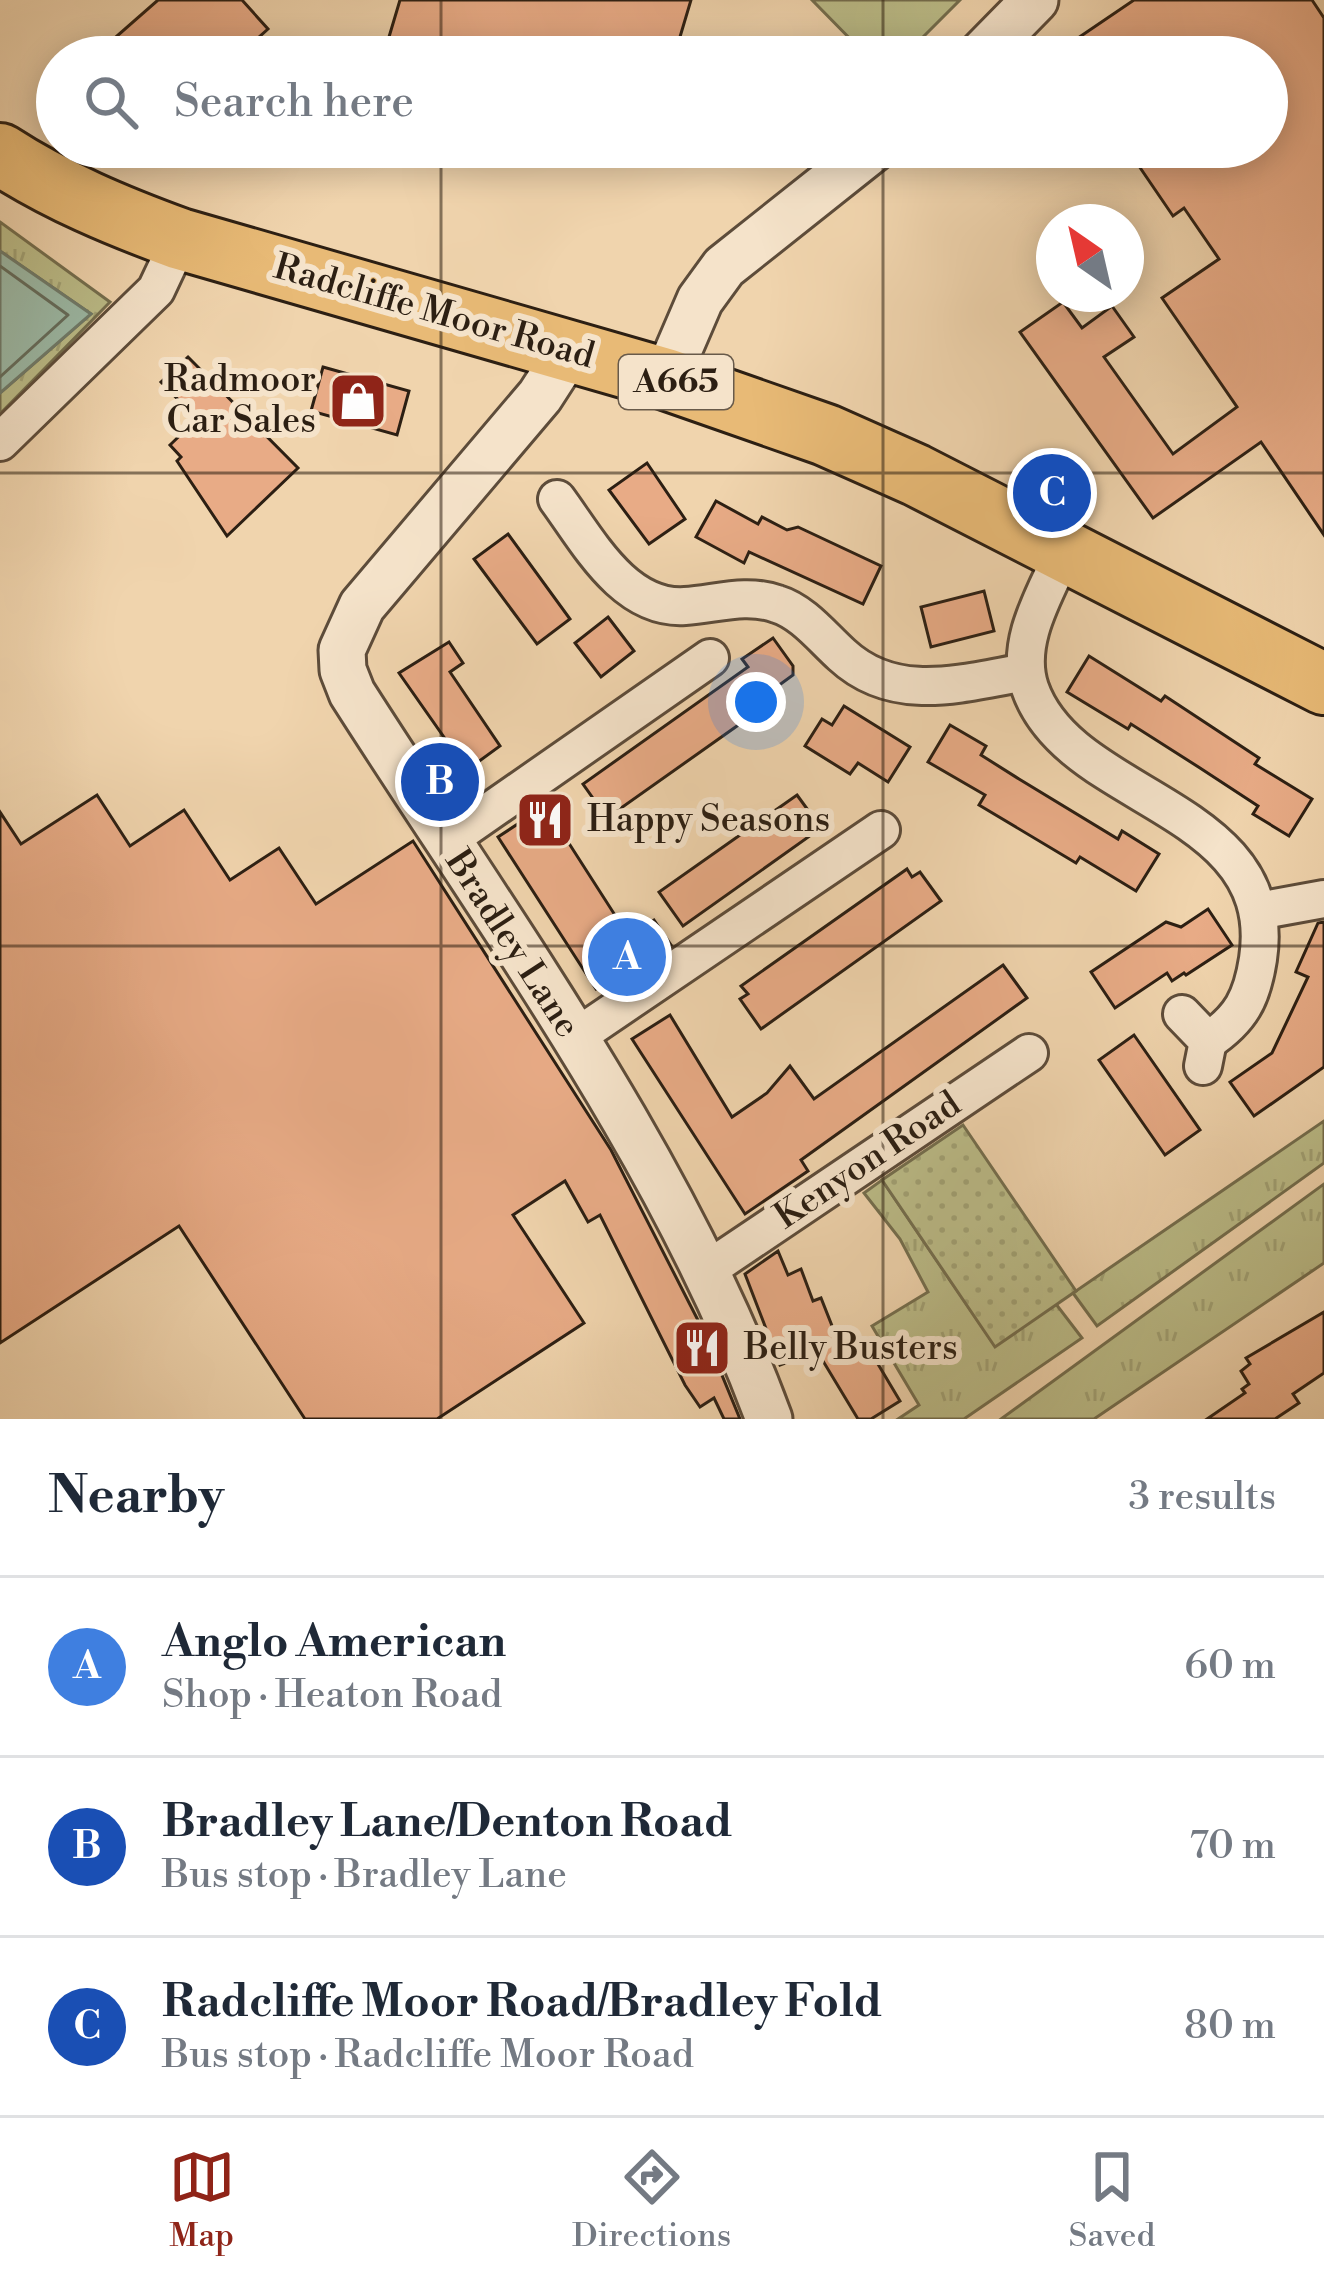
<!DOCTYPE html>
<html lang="en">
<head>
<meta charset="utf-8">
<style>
	body { margin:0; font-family:"Libre Bodoni",serif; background:#f6f6f7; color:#1f2937 }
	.compass { position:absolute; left:1036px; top:204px; width:108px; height:108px; border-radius:50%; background:#fff; box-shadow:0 6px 30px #0003; rotate:326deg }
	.you { position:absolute; left:756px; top:702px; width:42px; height:42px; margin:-30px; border:9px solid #fff; border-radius:50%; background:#1a73e8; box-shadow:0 0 0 18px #1a73e833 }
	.badge { display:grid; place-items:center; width:78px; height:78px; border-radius:50%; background:#8f2418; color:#fff; font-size:39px; font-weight:700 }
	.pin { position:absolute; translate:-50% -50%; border:6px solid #fff; box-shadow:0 3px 12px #0006 }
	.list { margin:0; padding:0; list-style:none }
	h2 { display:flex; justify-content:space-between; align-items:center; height:156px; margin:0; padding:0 48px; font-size:51px }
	h2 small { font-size:39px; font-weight:400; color:#747a83 }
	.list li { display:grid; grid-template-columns:78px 1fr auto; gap:36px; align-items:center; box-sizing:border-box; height:180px; padding:0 48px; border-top:3px solid #e0e1e3 }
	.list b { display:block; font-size:45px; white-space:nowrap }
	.list p { margin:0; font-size:39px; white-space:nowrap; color:#747a83 }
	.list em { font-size:39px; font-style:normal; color:#747a83 }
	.icon { flex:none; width:66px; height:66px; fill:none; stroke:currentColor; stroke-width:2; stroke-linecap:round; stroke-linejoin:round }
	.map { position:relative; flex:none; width:1324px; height:1419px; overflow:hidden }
	.search { position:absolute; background:#fff; box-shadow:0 6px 30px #0003; left:36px; right:36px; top:36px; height:132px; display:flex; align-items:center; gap:30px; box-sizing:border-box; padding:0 42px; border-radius:66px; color:#747a83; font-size:45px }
	.sheet { height:696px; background:#fff }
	nav { display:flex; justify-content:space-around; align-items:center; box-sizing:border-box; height:168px; border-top:3px solid #e0e1e3; background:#fff; font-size:33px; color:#747a83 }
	nav a { display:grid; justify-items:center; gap:6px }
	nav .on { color:#8f2418 }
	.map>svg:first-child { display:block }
	.grass { fill:url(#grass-tufts); stroke:#746e4e; stroke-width:3 }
	.park { fill:url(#park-dots); stroke:#746e4e; stroke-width:3 }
	.pitch { fill:#bbbc88; stroke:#746e4e; stroke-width:3 }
	.water { fill:#9bb9a6; stroke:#6f7b6b; stroke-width:3 }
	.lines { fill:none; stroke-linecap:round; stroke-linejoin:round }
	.shore { stroke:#646c5c; stroke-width:3 }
	.building { fill:#e8ab86; stroke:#2c1f13; stroke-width:3 }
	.minor-casing { stroke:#5d4c3a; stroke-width:42 }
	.tertiary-casing { stroke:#5d4c3a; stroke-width:51 }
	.primary-casing { stroke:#2c1f13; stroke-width:66 }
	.minor { stroke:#f5e3ca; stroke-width:36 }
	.tertiary { stroke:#f5e3ca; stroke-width:45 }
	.primary { stroke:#e8ba76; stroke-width:60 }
	.grid { fill:none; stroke:#2c1f13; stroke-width:3; stroke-opacity:0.55 }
	.labels { text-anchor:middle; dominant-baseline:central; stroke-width:12; stroke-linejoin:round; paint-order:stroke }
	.shield { fill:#f5e3ca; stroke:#685a4a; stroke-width:3 }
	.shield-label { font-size:33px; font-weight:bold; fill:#2c1f13 }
	.street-label { font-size:36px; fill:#2c1f13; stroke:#f5e3ca }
	.poi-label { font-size:36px; fill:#2c1f13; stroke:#f5e3ca; text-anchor:start }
</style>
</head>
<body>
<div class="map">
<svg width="1324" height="1419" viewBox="0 0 1324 1419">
	<defs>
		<pattern id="grass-tufts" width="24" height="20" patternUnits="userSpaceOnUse" patternTransform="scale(3)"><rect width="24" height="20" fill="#bbbc88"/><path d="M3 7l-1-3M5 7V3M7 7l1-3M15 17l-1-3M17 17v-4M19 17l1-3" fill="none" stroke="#a1a174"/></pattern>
		<pattern id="park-dots" width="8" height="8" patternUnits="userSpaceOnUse" patternTransform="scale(3)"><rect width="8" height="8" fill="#bbbc88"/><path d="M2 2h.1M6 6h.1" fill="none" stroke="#a1a174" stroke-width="1.8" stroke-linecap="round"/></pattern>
	</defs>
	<rect width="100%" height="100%" fill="#f0d4ad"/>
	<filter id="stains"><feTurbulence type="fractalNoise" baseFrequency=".00167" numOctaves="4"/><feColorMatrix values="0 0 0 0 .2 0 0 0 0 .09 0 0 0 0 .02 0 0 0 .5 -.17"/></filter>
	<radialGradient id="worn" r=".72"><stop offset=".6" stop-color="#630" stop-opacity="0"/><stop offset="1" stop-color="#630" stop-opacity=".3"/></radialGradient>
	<!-- grass -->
	<g class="grass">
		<polygon points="0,222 110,302 0,414 0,393 91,314 0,251"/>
		<polygon points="1324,1121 1324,1163 1097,1326 1073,1293"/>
		<polygon points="882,1180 995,1346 1056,1304 1082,1338 964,1419 898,1419 919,1405 872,1326 928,1292 900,1239 864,1193"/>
		<polygon points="1324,1184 1324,1263 1094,1419 1001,1419"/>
	</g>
	<!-- park -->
	<polygon class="park" points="963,1125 1076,1291 995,1347 882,1180"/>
	<!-- pitch -->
	<polygon class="pitch" points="812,0 960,0 903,57 868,57"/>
	<!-- water -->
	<polygon class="water" points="0,251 91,314 0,393"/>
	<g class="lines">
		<!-- shore -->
		<polyline class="shore" points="0,266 68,315 0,377"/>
	</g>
	<!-- building -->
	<g class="building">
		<polygon points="158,0 242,0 268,29 237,57 93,57"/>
		<polygon points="400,0 691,0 674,57 383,57"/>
		<polygon points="1134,0 1312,0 1324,18 1324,535 1261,442 1153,518 1020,332 1063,302 1082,328 1112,306 1134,337 1104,357 1173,454 1237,407 1162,298 1219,259 1184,208 1173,216 1126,147 1267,147 1267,57 1050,57"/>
		<polygon points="188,357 298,468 227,536 177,461 181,457 170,445 197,419 161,382"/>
		<polygon points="323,367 409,391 397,435 311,411"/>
		<polygon points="647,463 685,519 649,544 609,490"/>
		<polygon points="716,501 758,524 762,517 787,530 798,527 881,566 863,604 749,552 744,563 696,537"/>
		<polygon points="508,534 570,619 537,644 474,559"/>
		<polygon points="984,591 994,631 931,647 921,607"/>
		<polygon points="608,617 634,651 601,677 575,643"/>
		<polygon points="773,638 793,666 793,675 745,710 731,701 744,721 607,818 583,784 748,667 742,659"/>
		<polygon points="449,642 463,663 450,672 500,746 467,770 399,673"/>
		<polygon points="1089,656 1161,701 1165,696 1259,758 1255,764 1312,799 1289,836 1253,814 1258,806 1200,768 1131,724 1128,729 1067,692"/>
		<polygon points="844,706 910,747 888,782 858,763 850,774 805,746 822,719 832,725"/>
		<polygon points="950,725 986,746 981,755 1019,779 1118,839 1122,831 1159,854 1136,891 1080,857 1076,863 979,805 985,795 928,762"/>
		<polygon points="97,795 130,846 184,810 230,880 279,848 316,904 413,841 611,1150 705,1334 740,1419 724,1419 714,1398 700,1407 685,1385 600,1215 588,1222 565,1181 513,1215 584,1323 437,1419 305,1419 179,1226 0,1343 0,812 21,844"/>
		<polygon points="797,795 821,828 683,926 659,892"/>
		<polygon points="545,806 629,937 654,920 671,945 596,989 498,837"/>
		<polygon points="907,869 912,877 920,872 941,901 761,1029 740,999 748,994 741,986"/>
		<polygon points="1208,909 1232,945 1186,975 1184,973 1172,981 1167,973 1115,1008 1091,972 1166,922 1181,927"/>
		<polygon points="1324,922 1324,1067 1254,1116 1230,1082 1272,1053 1308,977 1296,972 1318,923"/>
		<polygon points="1003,965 1027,998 801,1160 808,1171 745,1214 632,1039 670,1015 732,1117 767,1093 790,1066 814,1099"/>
		<polygon points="1134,1035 1200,1130 1165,1155 1099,1060"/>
		<polygon points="778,1251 788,1275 801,1269 813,1301 821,1298 842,1351 863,1339 900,1401 871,1419 858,1419 817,1351 780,1365 745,1274"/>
		<polygon points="1324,1312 1324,1373 1293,1394 1299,1403 1275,1419 1207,1419 1245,1393 1242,1389 1249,1384 1241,1371 1250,1364 1246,1358"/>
	</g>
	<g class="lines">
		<defs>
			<g id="minor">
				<polyline points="0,442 156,290 180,239"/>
				<path d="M557 499C588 541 624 610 685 606 716 604 746 593 777 604 803 612 822 637 842 655 895 704 962 683 1026 672"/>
				<path d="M1065 549C1047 591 1014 641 1030 688 1070 803 1281 804 1258 959 1252 998 1241 1019 1208 1041"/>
				<polyline points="447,841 710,658"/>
				<polyline points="1258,911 1324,899"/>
				<polyline points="1182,1014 1208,1041 1203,1066"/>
				<polyline points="573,1039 881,830"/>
				<polyline points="707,1270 1029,1053"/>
			</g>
			<g id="tertiary">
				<polyline points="979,57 1035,0"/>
				<path d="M569 351 540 396 362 606 342 650 343 670 352 693C500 925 674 1160 769 1419"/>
				<polyline points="666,379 700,300 724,267 875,147"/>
			</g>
			<path id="primary" d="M0 154C57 191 117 216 180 239L666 379 826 435 916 475 1324 684"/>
		</defs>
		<!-- minor casing -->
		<use href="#minor" class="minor-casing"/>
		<!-- tertiary casing -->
		<use href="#tertiary" class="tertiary-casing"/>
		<!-- primary casing -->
		<use href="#primary" class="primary-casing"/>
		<!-- minor -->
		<use href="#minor" class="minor"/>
		<!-- tertiary -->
		<use href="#tertiary" class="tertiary"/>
		<!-- primary -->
		<use href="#primary" class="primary"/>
	</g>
	<!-- grid -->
	<path class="grid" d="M441 0V57M883 0V57M441 147V1419M883 147V1419M0 473H1324M0 946H1324"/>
	<!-- icons -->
	<defs>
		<symbol id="shop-square" viewBox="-11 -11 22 22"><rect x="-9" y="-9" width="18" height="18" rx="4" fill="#8f2418" stroke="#f5e3ca"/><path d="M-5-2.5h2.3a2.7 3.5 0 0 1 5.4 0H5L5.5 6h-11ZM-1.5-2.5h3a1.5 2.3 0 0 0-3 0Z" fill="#fff"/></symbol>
		<symbol id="restaurant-square" viewBox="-11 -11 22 22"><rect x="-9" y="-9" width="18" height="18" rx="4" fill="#8f2418" stroke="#f5e3ca"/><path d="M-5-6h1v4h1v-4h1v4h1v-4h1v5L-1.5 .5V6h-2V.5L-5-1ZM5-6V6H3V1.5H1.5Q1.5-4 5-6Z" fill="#fff"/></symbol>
	</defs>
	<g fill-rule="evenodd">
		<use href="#shop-square" x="325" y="368" width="66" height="66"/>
		<use href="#restaurant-square" x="512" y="787" width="66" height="66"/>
		<use href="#restaurant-square" x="669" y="1315" width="66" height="66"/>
	</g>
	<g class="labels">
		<!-- shield labels -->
		<rect class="shield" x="619" y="355" width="114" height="54" rx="9"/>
		<g class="shield-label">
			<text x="676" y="382">A665</text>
		</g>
		<!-- street labels -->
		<g class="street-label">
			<text transform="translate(434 312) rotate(16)">Radcliffe Moor Road</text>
			<text transform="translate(512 944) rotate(57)">Bradley Lane</text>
			<text transform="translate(868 1161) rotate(-34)">Kenyon Road</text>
		</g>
		<!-- poi labels -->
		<g class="poi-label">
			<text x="316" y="380" text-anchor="end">Radmoor<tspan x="316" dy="41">Car Sales</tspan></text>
			<text x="587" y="820">Happy Seasons</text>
			<text x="744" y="1348">Belly Busters</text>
		</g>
	</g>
	<rect width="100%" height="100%" filter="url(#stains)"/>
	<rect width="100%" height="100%" fill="url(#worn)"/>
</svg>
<svg class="compass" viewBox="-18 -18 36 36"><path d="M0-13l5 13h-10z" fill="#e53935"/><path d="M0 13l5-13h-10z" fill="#747a83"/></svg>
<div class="you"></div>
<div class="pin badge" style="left:627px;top:957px;background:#3f7fe0">A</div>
<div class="pin badge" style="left:440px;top:782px;background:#1a4fb4">B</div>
<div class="pin badge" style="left:1052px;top:493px;background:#1a4fb4">C</div>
<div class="search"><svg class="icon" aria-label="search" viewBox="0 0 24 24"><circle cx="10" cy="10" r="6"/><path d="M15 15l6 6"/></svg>Search here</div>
</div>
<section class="sheet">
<h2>Nearby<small>3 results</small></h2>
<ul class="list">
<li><span class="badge" style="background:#3f7fe0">A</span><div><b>Anglo American</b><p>Shop · Heaton Road</p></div><em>60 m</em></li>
<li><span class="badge" style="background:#1a4fb4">B</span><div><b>Bradley Lane/Denton Road</b><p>Bus stop · Bradley Lane</p></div><em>70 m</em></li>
<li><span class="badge" style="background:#1a4fb4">C</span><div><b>Radcliffe Moor Road/Bradley Fold</b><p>Bus stop · Radcliffe Moor Road</p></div><em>80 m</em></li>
</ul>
</section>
<nav>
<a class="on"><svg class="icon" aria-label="map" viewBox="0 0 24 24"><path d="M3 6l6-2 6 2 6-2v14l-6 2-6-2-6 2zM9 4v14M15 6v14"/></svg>Map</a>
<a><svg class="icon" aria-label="directions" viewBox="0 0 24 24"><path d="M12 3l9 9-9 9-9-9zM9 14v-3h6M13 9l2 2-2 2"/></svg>Directions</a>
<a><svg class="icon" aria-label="saved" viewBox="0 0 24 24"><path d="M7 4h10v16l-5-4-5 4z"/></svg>Saved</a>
</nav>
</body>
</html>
